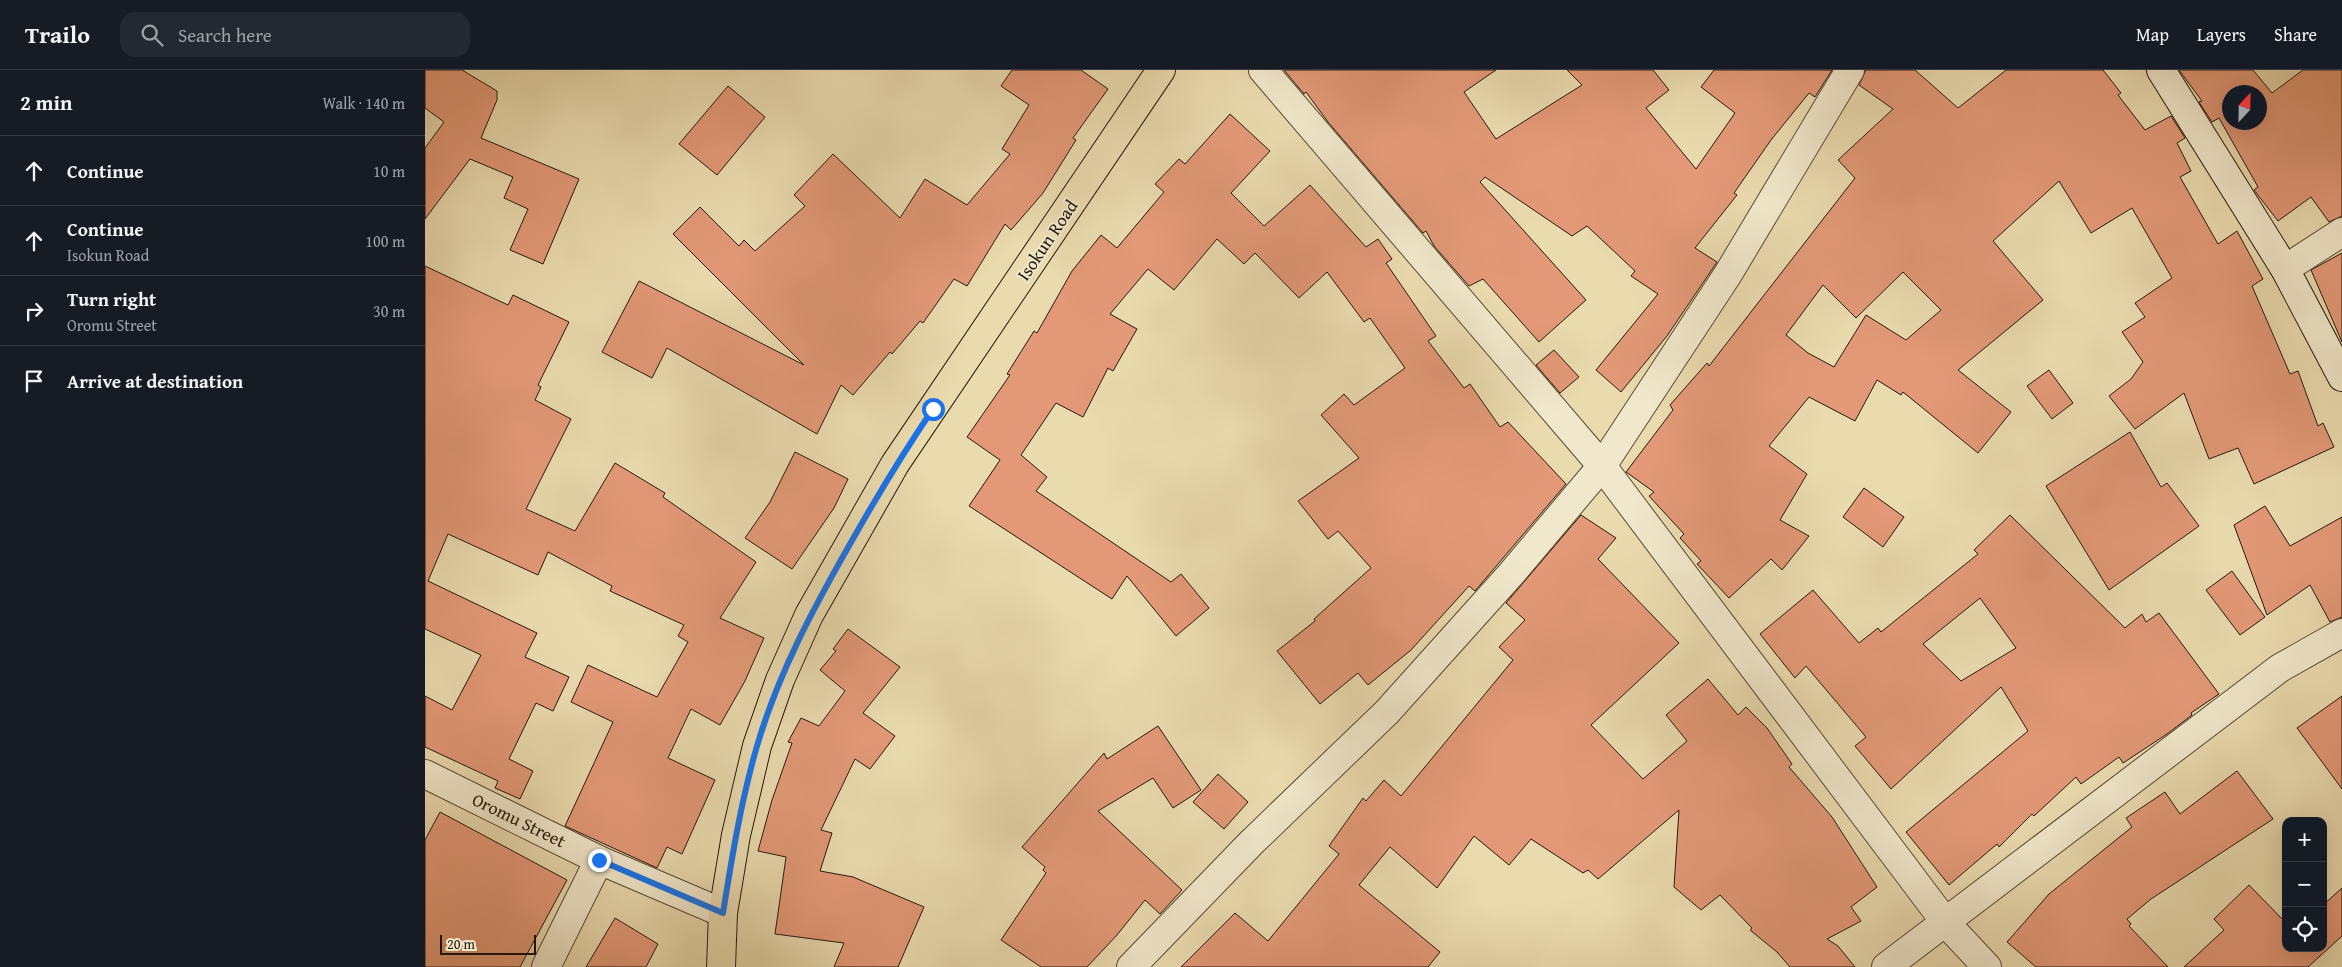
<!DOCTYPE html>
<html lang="en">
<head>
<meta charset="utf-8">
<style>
	body { margin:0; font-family:"Gentium Book Plus",serif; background:#242831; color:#f1f3f6 }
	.controls { position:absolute; right:15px; bottom:15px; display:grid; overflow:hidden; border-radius:10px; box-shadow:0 5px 20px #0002 }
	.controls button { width:45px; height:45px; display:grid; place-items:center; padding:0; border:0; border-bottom:1px solid #363941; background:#171b24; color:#f1f3f6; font:25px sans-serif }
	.compass { position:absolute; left:1797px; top:15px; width:45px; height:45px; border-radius:50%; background:#171b24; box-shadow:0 5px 20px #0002; rotate:22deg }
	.scale { position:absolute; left:15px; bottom:12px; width:96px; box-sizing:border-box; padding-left:5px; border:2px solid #26190c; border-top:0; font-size:14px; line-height:18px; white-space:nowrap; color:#26190c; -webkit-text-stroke:4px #f1e8cb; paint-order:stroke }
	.stop { position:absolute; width:15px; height:15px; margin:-11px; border:4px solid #1a73e8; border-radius:50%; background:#fff }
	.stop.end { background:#1a73e8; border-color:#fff; box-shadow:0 1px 5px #0008 }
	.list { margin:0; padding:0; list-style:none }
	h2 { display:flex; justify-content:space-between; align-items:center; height:65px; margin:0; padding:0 20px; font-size:21px }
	h2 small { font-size:16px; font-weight:400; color:#9ea1a6 }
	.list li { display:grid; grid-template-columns:32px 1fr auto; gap:15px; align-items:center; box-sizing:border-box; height:70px; padding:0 20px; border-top:1px solid #363941 }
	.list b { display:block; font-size:19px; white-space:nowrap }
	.list p { margin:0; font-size:16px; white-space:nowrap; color:#9ea1a6 }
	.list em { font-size:16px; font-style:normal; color:#9ea1a6 }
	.icon { flex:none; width:28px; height:28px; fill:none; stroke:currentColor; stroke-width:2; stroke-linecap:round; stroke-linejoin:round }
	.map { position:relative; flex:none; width:1917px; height:897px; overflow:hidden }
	header { display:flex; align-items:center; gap:30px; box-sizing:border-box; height:70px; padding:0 25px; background:#171b24; border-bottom:1px solid #363941 }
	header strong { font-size:24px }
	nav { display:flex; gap:28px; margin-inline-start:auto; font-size:18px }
	.search { width:350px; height:45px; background:#242831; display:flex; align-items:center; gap:12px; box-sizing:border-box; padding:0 18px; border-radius:15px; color:#9ea1a6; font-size:19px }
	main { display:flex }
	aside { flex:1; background:#171b24 }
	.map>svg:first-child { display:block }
	.building { fill:#e39977; stroke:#26190c; fill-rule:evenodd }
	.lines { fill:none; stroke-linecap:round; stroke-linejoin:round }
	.street-casing { stroke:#574a35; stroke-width:30 }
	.secondary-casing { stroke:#26190c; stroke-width:30 }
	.primary-casing { stroke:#26190c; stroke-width:30 }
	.street { stroke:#f1e8cb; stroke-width:28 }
	.secondary { stroke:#f1e8cb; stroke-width:28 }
	.primary { stroke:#eadbaf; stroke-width:28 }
	.route { stroke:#1a73e8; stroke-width:6 }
	.labels { text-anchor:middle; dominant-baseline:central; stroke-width:4; stroke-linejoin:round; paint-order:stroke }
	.street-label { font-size:18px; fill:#26190c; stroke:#f1e8cb }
</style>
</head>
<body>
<header>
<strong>Trailo</strong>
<div class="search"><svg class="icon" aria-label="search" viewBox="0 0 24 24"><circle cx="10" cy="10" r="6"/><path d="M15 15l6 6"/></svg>Search here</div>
<nav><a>Map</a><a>Layers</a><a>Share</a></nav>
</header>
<main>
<aside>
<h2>2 min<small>Walk · 140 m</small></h2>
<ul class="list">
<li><svg class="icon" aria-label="ahead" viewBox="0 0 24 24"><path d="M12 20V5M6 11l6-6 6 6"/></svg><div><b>Continue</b></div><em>10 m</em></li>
<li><svg class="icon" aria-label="ahead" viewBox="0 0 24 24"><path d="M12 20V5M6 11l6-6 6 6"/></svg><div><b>Continue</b><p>Isokun Road</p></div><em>100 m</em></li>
<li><svg class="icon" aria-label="right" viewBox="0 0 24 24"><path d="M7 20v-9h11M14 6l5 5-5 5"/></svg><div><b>Turn right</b><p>Oromu Street</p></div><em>30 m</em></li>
<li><svg class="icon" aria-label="arrive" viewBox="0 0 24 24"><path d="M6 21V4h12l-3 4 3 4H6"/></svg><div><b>Arrive at destination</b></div></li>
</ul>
</aside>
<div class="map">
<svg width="1917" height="897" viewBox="0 0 1917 897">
	<rect width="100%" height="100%" fill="#eadbaf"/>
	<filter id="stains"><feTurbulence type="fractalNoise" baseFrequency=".004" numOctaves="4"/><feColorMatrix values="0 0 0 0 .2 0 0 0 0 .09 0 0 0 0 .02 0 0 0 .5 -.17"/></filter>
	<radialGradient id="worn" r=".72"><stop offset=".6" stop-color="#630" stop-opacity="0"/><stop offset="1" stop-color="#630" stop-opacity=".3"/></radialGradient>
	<!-- building -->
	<g class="building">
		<polygon points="0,0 37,0 72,21 72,30 56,68 154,109 118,194 85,180 103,139 79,128 88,107 45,89 0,149 0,78 19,52 0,38"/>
		<polygon points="587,0 656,0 683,19 648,68 651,70 618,123 586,160 580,154 542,216 529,209 498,253 495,251 467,284 465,282 428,325 416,315 392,364 242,278 227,308 177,282 214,211 379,295 248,164 275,137 314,176 319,170 330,181 380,136 369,125 408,84 475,148 500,109 542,135 585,84 577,79 604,35 576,16"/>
		<polygon points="859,0 1071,0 1039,22 1071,69 1157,15 1142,0 1228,0 1244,20 1221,38 1271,99 1310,43 1276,17 1289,0 1407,0 1390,27 1384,23 1346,70 1309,123 1312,125 1270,178 1292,192 1242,266 1196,322 1171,300 1233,224 1206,206 1210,201 1162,156 1147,166 1060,107 1055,112 1161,230 1114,272 1058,209 1044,216 1009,176 1001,161 998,163 903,52 881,22 879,24"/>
		<path d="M1441 0H1490L1533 38 1581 0H1678L1696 23 1693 25 1720 60 1746 46 1760 68 1752 73 1766 101 1755 107 1793 174 1812 161 1838 209 1827 216 1865 304 1873 301 1893 356 1898 353 1909 377 1829 414 1813 378 1784 389 1759 323 1710 359 1684 326 1706 309 1718 292 1697 262 1720 247 1710 233 1747 208 1707 138 1666 163 1634 111 1568 171 1618 230 1533 300 1586 342 1553 383 1478 322 1476 325 1452 310 1430 351 1384 327 1344 376 1382 404 1355 450 1384 466 1357 500 1346 489 1304 528 1272 494 1276 491 1255 468 1259 464 1224 426 1229 422 1201 402 1248 340 1245 335 1282 293 1284 296 1430 108 1413 90 1468 39 1434 15ZM1478 202 1516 240 1481 270 1441 245 1409 297 1383 283 1361 265 1398 215 1431 248Z"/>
		<path d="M1754 0H1828L1847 23 1878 0H1917V146L1904 152 1886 127 1853 151 1829 120 1833 117 1794 48 1787 52 1774 32 1777 31ZM1804 22H1834V52H1804Z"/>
		<polygon points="303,16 340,47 292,105 254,74"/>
		<polygon points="805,44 845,81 806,123 839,156 885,115 941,177 953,169 967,189 961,193 1011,266 1003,271 1039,318 1045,314 1075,357 1083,352 1141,414 1050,521 1044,516 986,580 943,615 933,603 895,634 852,581 890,551 889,549 946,498 913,461 903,469 873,431 934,388 896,345 919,324 929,335 980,298 945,248 939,252 902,202 874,228 830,183 819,194 792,169 749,220 723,199 685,244 712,259 688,301 683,298 658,347 631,333 596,385 622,407 611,421 746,512 756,504 784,538 751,566 702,506 687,529 544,436 575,390 542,367 585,305 582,304 609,261 612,263 647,201 676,165 692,178 739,122 730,114 754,89 760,94"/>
		<polygon points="1917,183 1917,272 1886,200"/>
		<polygon points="0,196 83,235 88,225 144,252 113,315 116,317 110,330 146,349 101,439 150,461 190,393 240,423 238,427 331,492 295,548 339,568 320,611 295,655 266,639 243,688 290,710 257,784 242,777 232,798 140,756 188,652 146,632 163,595 232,627 263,572 253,566 259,555 185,521 187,516 123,482 113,505 23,464 3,511 112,563 100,587 144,607 128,641 111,633 84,689 108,701 95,729 70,718 73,711 0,677 0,626 27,640 56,585 0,559"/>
		<polygon points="1129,280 1154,307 1135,323 1111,295"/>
		<polygon points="1624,300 1648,333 1627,349 1602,316"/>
		<polygon points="1705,362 1736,417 1742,413 1774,456 1684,520 1621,416"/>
		<polygon points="370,382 423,409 409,438 367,499 320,468 345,432"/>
		<polygon points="1439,418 1479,447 1458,477 1418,447"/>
		<polygon points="1840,436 1865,476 1917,447 1917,547 1905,552 1885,515 1842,545 1809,455"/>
		<polygon points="1156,445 1191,468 1173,489 1254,573 1166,655 1218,709 1262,671 1241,645 1283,609 1313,645 1321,637 1342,658 1367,694 1364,697 1407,747 1452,817 1426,837 1436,851 1402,869 1413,876 1430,897 1365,897 1352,882 1325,860 1327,858 1295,825 1276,840 1249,817 1254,740 1173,809 1163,800 1158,803 1106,769 1084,795 1049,766 1012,818 965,777 934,815 1015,882 1003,897 756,897 810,843 843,871 914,784 904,776 938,728 941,731 959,710 976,726 1088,590 1074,577 1100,550 1081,533"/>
		<path d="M1585 445 1700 558 1717 544 1721 552 1734 543 1794 624 1766 643 1767 645 1742 664 1698 693 1694 687 1656 714 1651 707 1609 746 1607 744 1574 777 1572 774 1524 815 1481 762 1603 661 1576 617 1466 719 1430 676 1441 667 1381 596 1370 608 1335 564 1388 520 1434 573 1453 558 1456 562 1553 484 1549 480ZM1555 528 1591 578 1536 611 1498 574Z"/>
		<polygon points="1807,501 1840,547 1815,565 1781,520"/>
		<polygon points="423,559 475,597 438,643 470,666 445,699 430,689 396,760 407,763 395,801 428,807 499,837 473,897 409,897 419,873 350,864 361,787 333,781 347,730 367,673 363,672 376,648 394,656 420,621 395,600 411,581 408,579"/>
		<polygon points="1917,626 1917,719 1872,658"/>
		<polygon points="733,656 776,720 748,738 728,708 673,741 757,820 735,844 720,830 692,865 662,897 616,897 576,870 621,803 618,800 620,797 597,777 679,683 682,689"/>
		<polygon points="1812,701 1848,749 1726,829 1702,849 1706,854 1704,856 1743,897 1611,897 1582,872 1624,824 1707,757 1701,748 1740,722 1755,744"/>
		<polygon points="793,704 823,732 799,759 768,732"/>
		<polygon points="15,742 142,810 95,897 0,897 0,770"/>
		<polygon points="1824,815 1861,853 1861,878 1898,878 1898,835 1917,818 1917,866 1883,897 1759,897 1799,860 1789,849"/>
		<polygon points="190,848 233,874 221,897 161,897"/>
	</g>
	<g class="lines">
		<defs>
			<g id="street">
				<polyline points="838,0 1177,396 1521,853 1562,897"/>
				<polyline points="1860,199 1917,162"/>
				<polyline points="0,704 174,790 298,843"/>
				<polyline points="121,897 174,790"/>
				<polyline points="706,897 826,773 962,642 1086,504 1177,396 1303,204 1425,0"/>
				<polyline points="1461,897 1855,598 1917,563"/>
			</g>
			<polyline id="secondary" points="1736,0 1860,199 1917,307"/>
			<polyline id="primary" points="296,897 298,843 311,765 332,676 355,610 384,545 470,394 736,0"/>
		</defs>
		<!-- street casing -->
		<use href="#street" class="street-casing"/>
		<!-- secondary casing -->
		<use href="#secondary" class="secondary-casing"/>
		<!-- primary casing -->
		<use href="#primary" class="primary-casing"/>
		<!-- street -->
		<use href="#street" class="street"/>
		<!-- secondary -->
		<use href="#secondary" class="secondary"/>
		<!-- primary -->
		<use href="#primary" class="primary"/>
	</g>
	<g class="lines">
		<!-- route -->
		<path class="route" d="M174 790 298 843C307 787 316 731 332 676 353 604 388 539 425 474 451 428 478 383 508 339"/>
	</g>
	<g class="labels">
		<!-- street labels -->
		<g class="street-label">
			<text transform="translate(622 170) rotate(-56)">Isokun Road</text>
			<text transform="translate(94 750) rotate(26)">Oromu Street</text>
		</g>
	</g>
	<rect width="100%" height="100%" filter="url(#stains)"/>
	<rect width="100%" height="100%" fill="url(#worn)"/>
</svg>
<div class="controls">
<button>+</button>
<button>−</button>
<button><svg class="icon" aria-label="locate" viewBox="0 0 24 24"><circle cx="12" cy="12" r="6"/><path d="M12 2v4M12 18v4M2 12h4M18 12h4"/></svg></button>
</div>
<svg class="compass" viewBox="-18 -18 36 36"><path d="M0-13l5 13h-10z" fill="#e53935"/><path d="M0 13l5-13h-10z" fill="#9ea1a6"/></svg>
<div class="scale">20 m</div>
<div class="stop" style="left:508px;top:339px"></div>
<div class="stop end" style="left:174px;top:790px"></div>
</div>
</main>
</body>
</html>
